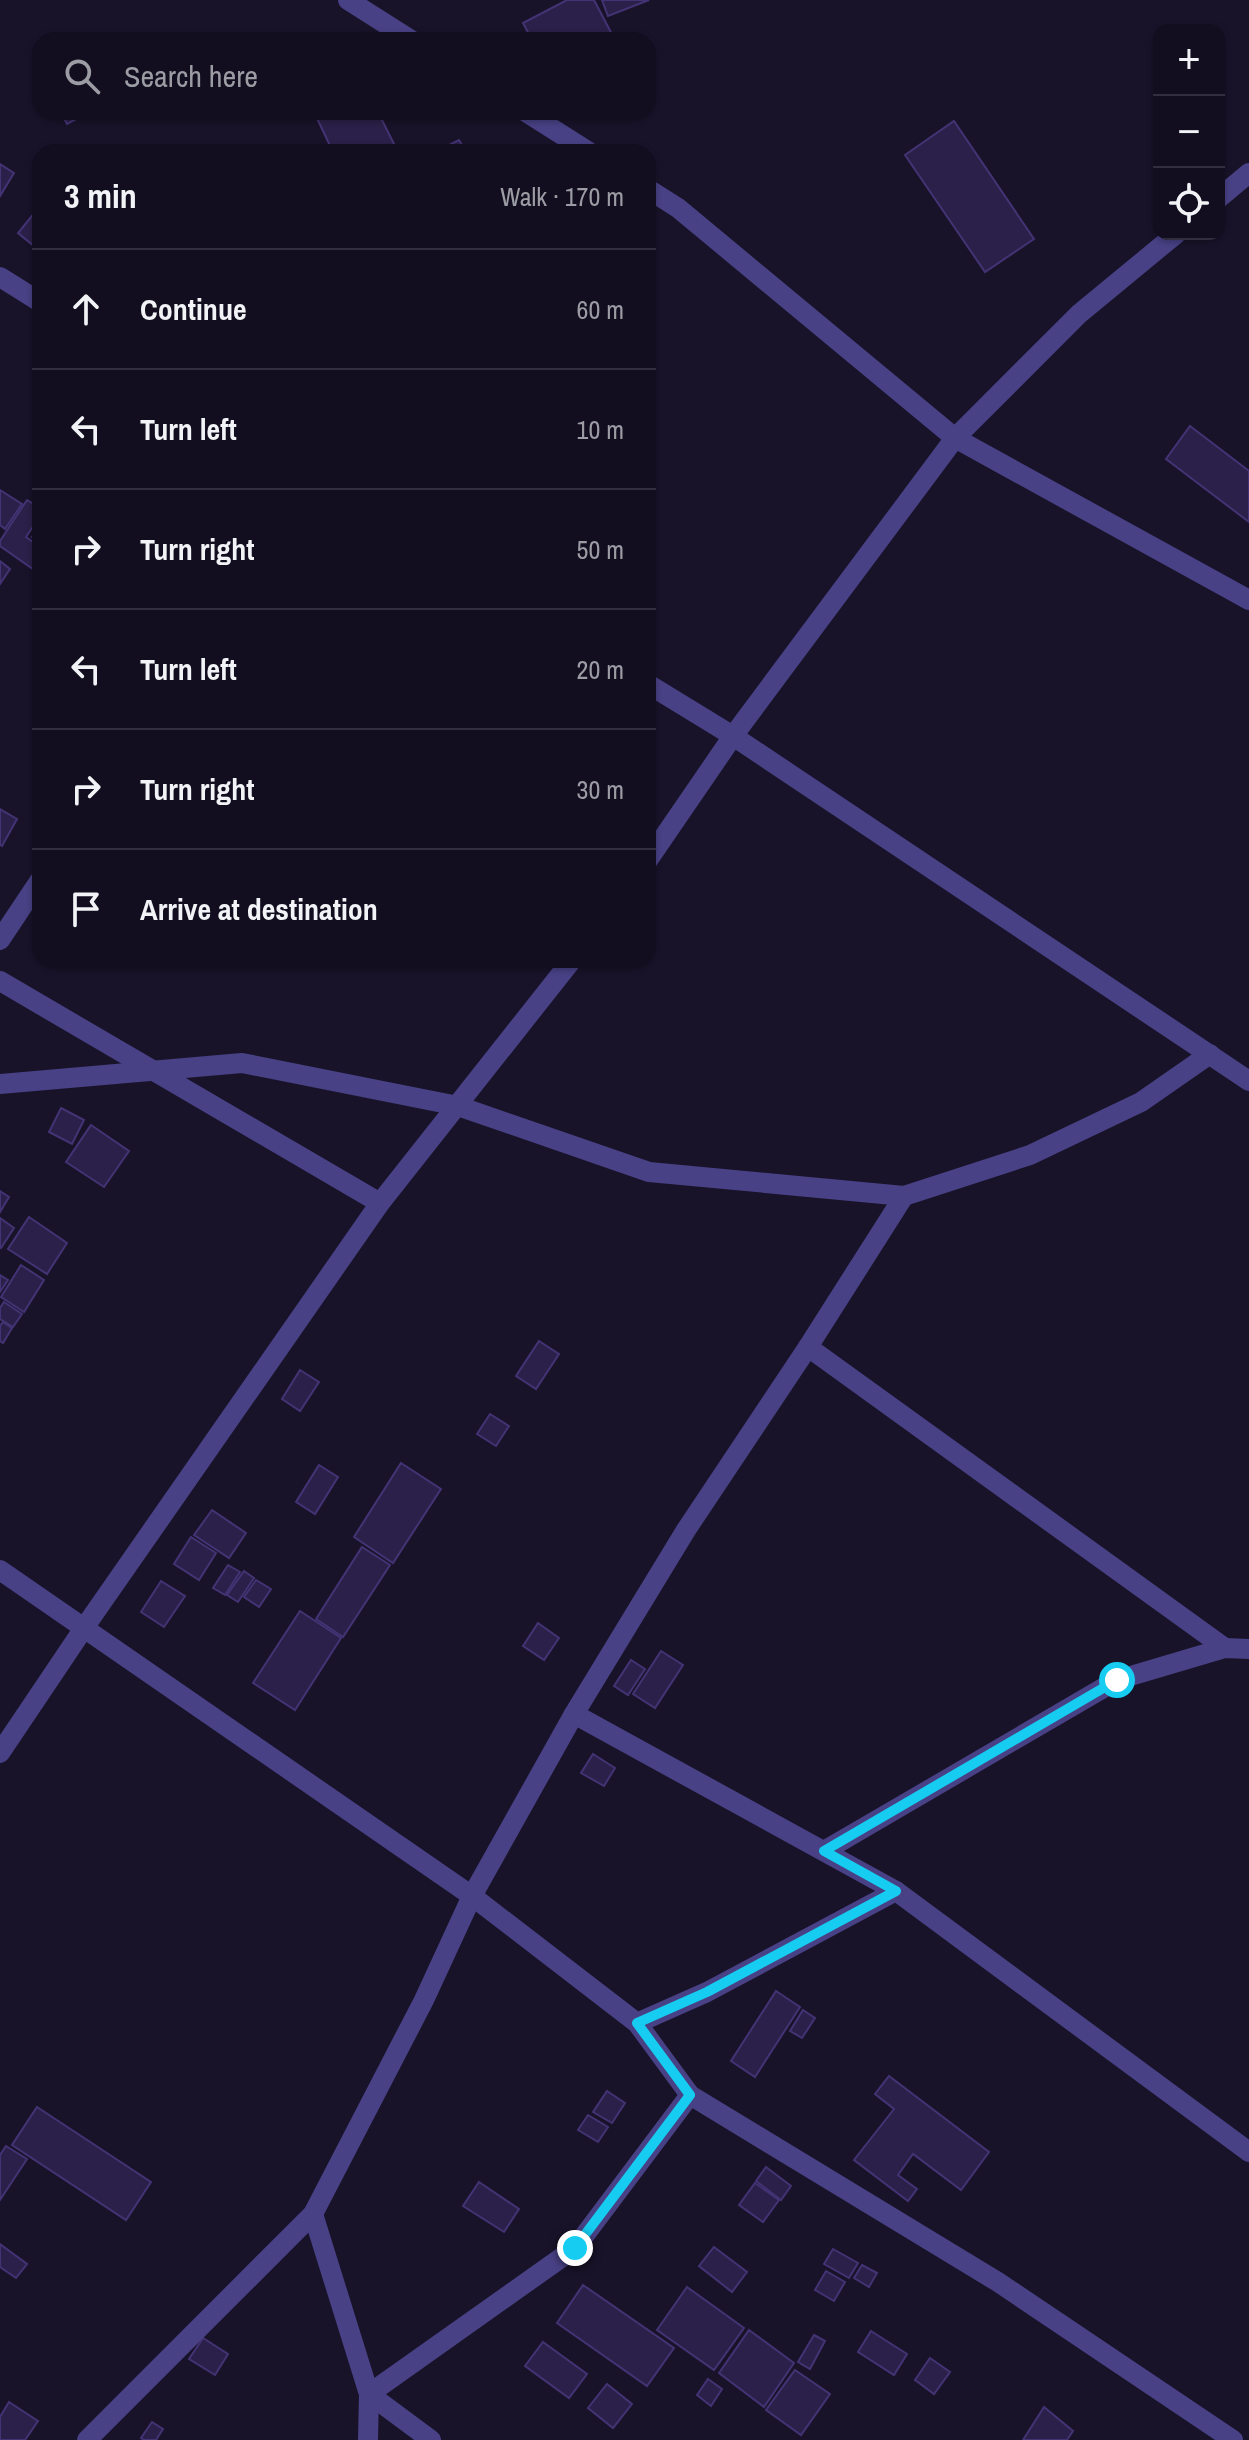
<!DOCTYPE html>
<html lang="en">
<head>
<meta charset="utf-8">
<style>
	body { margin:0; font-family:"Archivo Narrow",sans-serif; background:#1b1728; color:#f1f3f6 }
	.controls { position:absolute; right:24px; top:24px; display:grid; overflow:hidden; border-radius:16px; box-shadow:0 2px 6px #0004 }
	.controls button { width:72px; height:72px; display:grid; place-items:center; padding:0; border:0; border-bottom:2px solid #312e3d; background:#120e1f; color:#f1f3f6; font:40px sans-serif }
	.stop { position:absolute; width:24px; height:24px; margin:-18px; border:6px solid #16ccf0; border-radius:50%; background:#fff }
	.stop.end { background:#16ccf0; border-color:#fff; box-shadow:0 2px 8px #0008 }
	.list { margin:0; padding:0; list-style:none }
	h2 { display:flex; justify-content:space-between; align-items:center; height:104px; margin:0; padding:0 32px; font-size:34px }
	h2 small { font-size:26px; font-weight:400; color:#9c9ca4 }
	.list li { display:grid; grid-template-columns:52px 1fr auto; gap:24px; align-items:center; box-sizing:border-box; height:120px; padding:0 32px; border-top:2px solid #312e3d }
	.list b { display:block; font-size:30px; white-space:nowrap }
	.list em { font-size:26px; font-style:normal; color:#9c9ca4 }
	.icon { flex:none; width:44px; height:44px; fill:none; stroke:currentColor; stroke-width:2; stroke-linecap:round; stroke-linejoin:round }
	.map { position:relative; flex:none; width:1249px; height:2440px; overflow:hidden }
	.search { position:absolute; background:#120e1f; box-shadow:0 2px 6px #0004; left:32px; top:32px; width:624px; height:88px; display:flex; align-items:center; gap:20px; box-sizing:border-box; padding:0 28px; border-radius:24px; color:#9c9ca4; font-size:30px }
	.panel { position:absolute; background:#120e1f; box-shadow:0 2px 6px #0004; left:32px; top:144px; width:624px; height:824px; border-radius:24px }
	.map>svg:first-child { display:block }
	.building { fill:#2b2049; stroke:#443374; stroke-width:2 }
	.lines { fill:none; stroke-linecap:round; stroke-linejoin:round }
	.minor { stroke:#484185; stroke-width:20 }
	.route { stroke:#16ccf0; stroke-width:10 }
</style>
</head>
<body>
<div class="map">
<svg width="1249" height="2440" viewBox="0 0 1249 2440">
	<rect width="100%" height="100%" fill="#181329"/>
	<!-- building -->
	<g class="building">
		<polygon points="567,0 594,0 615,40 532,40 523,23"/>
		<polygon points="602,0 649,0 608,16"/>
		<polygon points="61,112 87,112 88,113 67,124"/>
		<polygon points="314,112 378,112 398,152 333,152"/>
		<polygon points="954,121 1034,239 985,272 905,155"/>
		<polygon points="459,140 466,152 435,152"/>
		<polygon points="0,164 14,173 0,196"/>
		<polygon points="35,212 40,217 40,251 18,233"/>
		<polygon points="1190,426 1249,471 1249,522 1166,459"/>
		<polygon points="0,490 22,504 5,529 0,525"/>
		<polygon points="27,500 40,508 40,516 26,537 40,547 40,574 0,546 0,541"/>
		<polygon points="40,525 40,542 32,537"/>
		<polygon points="0,561 10,569 0,584"/>
		<polygon points="0,809 17,819 2,846 0,845"/>
		<polygon points="61,1108 84,1120 72,1144 49,1132"/>
		<polygon points="91,1125 129,1151 104,1187 66,1162"/>
		<polygon points="0,1191 9,1197 0,1212"/>
		<polygon points="29,1217 67,1243 47,1274 8,1249"/>
		<polygon points="0,1218 14,1228 1,1248 0,1247"/>
		<polygon points="21,1265 44,1280 24,1312 1,1297"/>
		<polygon points="0,1275 8,1280 0,1292"/>
		<polygon points="4,1302 22,1314 13,1327 0,1319 0,1308"/>
		<polygon points="3,1322 12,1328 3,1343 0,1341 0,1326"/>
		<polygon points="539,1341 559,1354 536,1389 516,1376"/>
		<polygon points="300,1370 319,1382 300,1411 282,1399"/>
		<polygon points="490,1414 509,1426 496,1446 477,1434"/>
		<polygon points="401,1463 441,1489 393,1563 354,1537"/>
		<polygon points="319,1465 338,1477 315,1514 296,1502"/>
		<polygon points="212,1510 246,1533 229,1558 194,1535"/>
		<polygon points="191,1537 216,1553 199,1580 174,1564"/>
		<polygon points="362,1547 390,1565 343,1637 316,1619"/>
		<polygon points="228,1565 240,1572 225,1595 213,1588"/>
		<polygon points="244,1571 254,1578 238,1602 227,1595"/>
		<polygon points="256,1580 271,1589 259,1607 244,1597"/>
		<polygon points="161,1581 185,1596 164,1627 141,1612"/>
		<polygon points="300,1611 341,1638 295,1710 253,1683"/>
		<polygon points="538,1623 559,1638 544,1660 523,1646"/>
		<polygon points="661,1651 683,1665 655,1708 633,1694"/>
		<polygon points="631,1660 645,1669 628,1695 614,1686"/>
		<polygon points="593,1754 615,1768 604,1786 581,1773"/>
		<polygon points="776,1991 800,2007 755,2077 731,2061"/>
		<polygon points="803,2010 815,2018 802,2038 790,2031"/>
		<polygon points="889,2076 989,2152 961,2190 913,2154 898,2175 917,2189 908,2201 854,2160 894,2109 875,2094"/>
		<polygon points="607,2091 625,2103 612,2123 593,2112"/>
		<polygon points="37,2107 151,2182 126,2220 12,2145"/>
		<polygon points="588,2115 608,2127 598,2142 578,2130"/>
		<polygon points="6,2146 27,2159 0,2200 0,2155"/>
		<polygon points="766,2167 791,2186 781,2200 756,2181"/>
		<polygon points="479,2182 519,2209 504,2232 463,2206"/>
		<polygon points="755,2183 779,2200 763,2222 739,2205"/>
		<polygon points="0,2244 27,2264 16,2278 0,2267"/>
		<polygon points="714,2247 747,2272 732,2292 699,2266"/>
		<polygon points="833,2249 858,2263 849,2278 824,2264"/>
		<polygon points="862,2265 877,2273 869,2287 854,2278"/>
		<polygon points="826,2271 845,2282 834,2301 815,2290"/>
		<polygon points="583,2285 674,2348 647,2386 557,2323"/>
		<polygon points="687,2287 744,2328 714,2370 657,2330"/>
		<polygon points="749,2330 794,2363 764,2407 719,2373"/>
		<polygon points="871,2331 907,2354 894,2375 858,2352"/>
		<polygon points="814,2335 825,2341 810,2369 798,2362"/>
		<polygon points="203,2338 228,2354 215,2375 189,2359"/>
		<polygon points="543,2342 587,2374 569,2398 525,2366"/>
		<polygon points="930,2358 950,2372 934,2394 915,2380"/>
		<polygon points="795,2370 830,2394 801,2435 766,2410"/>
		<polygon points="708,2379 722,2389 711,2406 697,2395"/>
		<polygon points="607,2384 632,2404 613,2428 588,2408"/>
		<polygon points="9,2402 38,2421 25,2440 0,2440 0,2417"/>
		<polygon points="1044,2407 1073,2431 1067,2440 1023,2440"/>
		<polygon points="152,2422 163,2429 156,2440 144,2440 141,2438"/>
	</g>
	<g class="lines">
		<!-- minor -->
		<g class="minor">
			<polyline points="348,0 411,40"/>
			<polyline points="526,112 589,152"/>
			<polyline points="648,189 678,208 955,438 1249,600"/>
			<polyline points="1219,198 1249,173"/>
			<polyline points="0,277 40,302"/>
			<polyline points="648,684 733,736 1249,1081"/>
			<polyline points="648,860 733,736 955,438 1079,314 1176,234"/>
			<polyline points="0,940 40,880"/>
			<polyline points="0,981 380,1203"/>
			<polyline points="0,1084 242,1063 458,1106 649,1172 904,1196 1030,1155 1141,1102 1210,1054"/>
			<polyline points="808,1347 1225,1648"/>
			<polyline points="0,1570 472,1896 637,2023 690,2095 998,2282 1233,2440"/>
			<polyline points="574,1714 896,1891 1249,2152"/>
			<polyline points="0,1753 84,1628 380,1203 572,960"/>
			<polyline points="824,1851 1117,1680 1225,1648 1249,1649"/>
			<polyline points="637,2023 707,1992 896,1891"/>
			<polyline points="313,2214 369,2394 431,2440"/>
			<polyline points="87,2440 313,2214 424,2000 472,1896 574,1714 686,1530 808,1347 904,1196"/>
			<polyline points="368,2440 369,2394 575,2248 690,2095"/>
		</g>
	</g>
	<g class="lines">
		<!-- route -->
		<polyline class="route" points="575,2248 690,2095 637,2023 707,1992 896,1891 824,1851 1117,1680"/>
	</g>
</svg>
<div class="controls">
<button>+</button>
<button>−</button>
<button><svg class="icon" aria-label="locate" viewBox="0 0 24 24"><circle cx="12" cy="12" r="6"/><path d="M12 2v4M12 18v4M2 12h4M18 12h4"/></svg></button>
</div>
<div class="stop" style="left:1117px;top:1680px"></div>
<div class="stop end" style="left:575px;top:2248px"></div>
<div class="search"><svg class="icon" aria-label="search" viewBox="0 0 24 24"><circle cx="10" cy="10" r="6"/><path d="M15 15l6 6"/></svg>Search here</div>
<section class="panel">
<h2>3 min<small>Walk · 170 m</small></h2>
<ul class="list">
<li><svg class="icon" aria-label="ahead" viewBox="0 0 24 24"><path d="M12 20V5M6 11l6-6 6 6"/></svg><div><b>Continue</b></div><em>60 m</em></li>
<li><svg class="icon" aria-label="left" viewBox="0 0 24 24"><path d="M17 20v-9H6M10 6l-5 5 5 5"/></svg><div><b>Turn left</b></div><em>10 m</em></li>
<li><svg class="icon" aria-label="right" viewBox="0 0 24 24"><path d="M7 20v-9h11M14 6l5 5-5 5"/></svg><div><b>Turn right</b></div><em>50 m</em></li>
<li><svg class="icon" aria-label="left" viewBox="0 0 24 24"><path d="M17 20v-9H6M10 6l-5 5 5 5"/></svg><div><b>Turn left</b></div><em>20 m</em></li>
<li><svg class="icon" aria-label="right" viewBox="0 0 24 24"><path d="M7 20v-9h11M14 6l5 5-5 5"/></svg><div><b>Turn right</b></div><em>30 m</em></li>
<li><svg class="icon" aria-label="arrive" viewBox="0 0 24 24"><path d="M6 21V4h12l-3 4 3 4H6"/></svg><div><b>Arrive at destination</b></div></li>
</ul>
</section>
</div>
</body>
</html>
